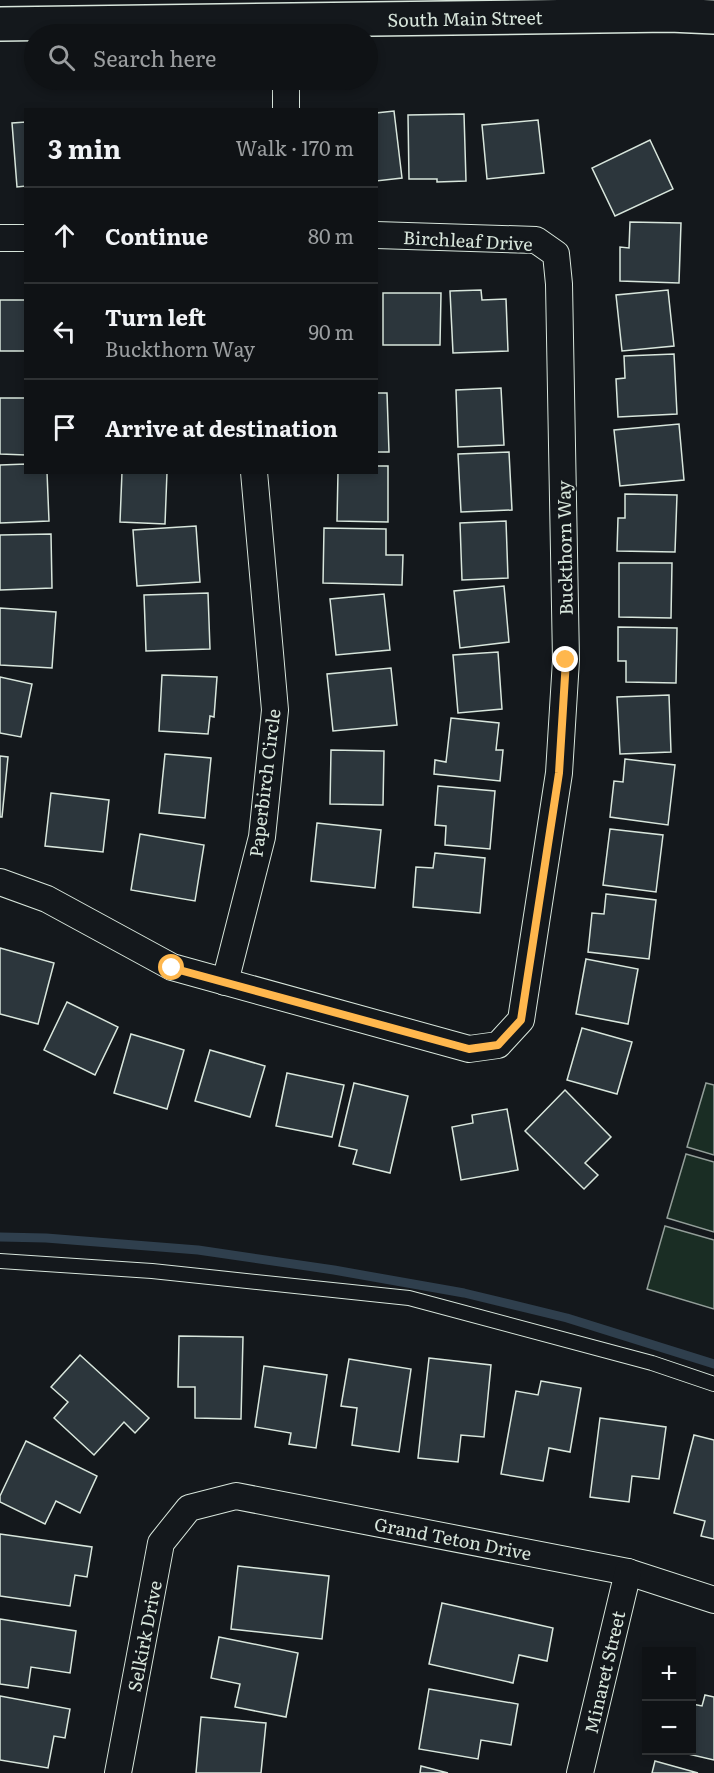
<!DOCTYPE html>
<html lang="en">
<head>
<meta charset="utf-8">
<style>
	body { margin:0; font-family:Literata,serif; background:#181b1e; color:#f1f3f6 }
	.controls { position:absolute; right:18px; bottom:18px; display:grid; overflow:hidden; border-radius:0px; box-shadow:0 3px 9px #0003 }
	.controls button { width:54px; height:54px; display:grid; place-items:center; padding:0; border:0; border-bottom:2px solid #2f3234; background:#0f1215; color:#f1f3f6; font:30px sans-serif }
	.stop { position:absolute; width:18px; height:18px; margin:-14px; border:4px solid #ffb74d; border-radius:50%; background:#fff }
	.stop.end { background:#ffb74d; border-color:#fff; box-shadow:0 2px 6px #0008 }
	.list { margin:0; padding:0; list-style:none }
	h2 { display:flex; justify-content:space-between; align-items:center; height:78px; margin:0; padding:0 24px; font-size:26px }
	h2 small { font-size:20px; font-weight:400; color:#9b9ea0 }
	.list li { display:grid; grid-template-columns:39px 1fr auto; gap:18px; align-items:center; box-sizing:border-box; height:96px; padding:0 24px; border-top:2px solid #2f3234 }
	.list b { display:block; font-size:22px; white-space:nowrap }
	.list p { margin:0; font-size:20px; white-space:nowrap; color:#9b9ea0 }
	.list em { font-size:20px; font-style:normal; color:#9b9ea0 }
	.icon { flex:none; width:33px; height:33px; fill:none; stroke:currentColor; stroke-width:2; stroke-linecap:round; stroke-linejoin:round }
	.map { position:relative; flex:none; width:714px; height:1773px; overflow:hidden }
	.search { position:absolute; background:#0f1215; box-shadow:0 3px 9px #0003; left:24px; top:24px; width:354px; height:66px; display:flex; align-items:center; gap:15px; box-sizing:border-box; padding:0 21px; border-radius:33px; color:#9b9ea0; font-size:22px }
	.panel { position:absolute; background:#0f1215; box-shadow:0 3px 9px #0003; left:24px; top:108px; width:354px; height:366px; border-radius:0px }
	.map>svg:first-child { display:block }
	.green { fill:#1a2d24; stroke:#939e99; stroke-width:1.5 }
	.lines { fill:none; stroke-linecap:round; stroke-linejoin:round }
	.stream { stroke:#2f3f4d; stroke-width:9 }
	.building { fill:#2c363c; stroke:#d8e6dc; stroke-width:1.5 }
	.service-casing { stroke:#d8e6dc; stroke-width:16 }
	.minor-casing { stroke:#d8e6dc; stroke-width:28 }
	.secondary-casing { stroke:#d8e6dc; stroke-width:36 }
	.service { stroke:#14181c; stroke-width:14 }
	.minor { stroke:#14181c; stroke-width:26 }
	.secondary { stroke:#14181c; stroke-width:33 }
	.route { stroke:#ffb74d; stroke-width:8 }
	.labels { text-anchor:middle; dominant-baseline:central; stroke-width:4.5; stroke-linejoin:round; paint-order:stroke }
	.street-label { font-size:18px; fill:#d8e6dc; stroke:#14181c }
</style>
</head>
<body>
<div class="map">
<svg width="714" height="1773" viewBox="0 0 714 1773">
	<rect width="100%" height="100%" fill="#14181c"/>
	<!-- green -->
	<g class="green">
		<polygon points="706,1083 714,1085 714,1155 687,1147"/>
		<polygon points="686,1154 714,1162 714,1232 667,1218"/>
		<polygon points="665,1226 714,1240 714,1309 647,1289"/>
	</g>
	<g class="lines">
		<!-- stream -->
		<polyline class="stream" points="0,1237 46,1238 198,1250 334,1270 464,1293 567,1318 714,1364"/>
	</g>
	<!-- building -->
	<g class="building">
		<polygon points="394,111 402,178 376,181 376,113"/>
		<polygon points="464,114 466,181 437,182 437,179 409,179 408,115"/>
		<polygon points="538,120 544,173 487,179 482,125"/>
		<polygon points="26,122 26,186 17,187 12,123"/>
		<polygon points="650,140 673,189 615,216 592,168"/>
		<polygon points="630,222 681,223 679,283 620,281 620,247 629,248"/>
		<polygon points="481,290 482,300 506,299 508,351 453,353 450,291"/>
		<polygon points="668,290 674,346 622,351 616,295"/>
		<polygon points="383,293 441,293 440,345 383,345"/>
		<rect x="0" y="300" width="26" height="51"/>
		<polygon points="674,354 677,414 618,417 616,379 625,378 624,356"/>
		<polygon points="501,388 504,445 458,447 456,390"/>
		<polygon points="376,393 387,393 389,452 376,452"/>
		<polygon points="0,398 26,398 26,455 0,454"/>
		<polygon points="679,424 684,480 620,486 614,430"/>
		<polygon points="509,452 512,510 461,512 458,454"/>
		<polygon points="26,464 26,472 47,472 49,521 0,523 0,465"/>
		<polygon points="376,466 388,466 388,522 337,521 338,472 376,472"/>
		<polygon points="122,472 167,472 165,524 120,522"/>
		<polygon points="625,494 677,495 675,552 617,551 618,518 625,518"/>
		<polygon points="506,521 508,578 462,580 460,523"/>
		<polygon points="196,526 200,582 137,586 133,530"/>
		<polygon points="324,528 386,529 386,555 403,555 402,585 323,583"/>
		<polygon points="51,534 52,588 0,590 0,535"/>
		<polygon points="619,563 672,563 671,618 619,617"/>
		<polygon points="504,586 509,642 460,648 454,591"/>
		<polygon points="208,593 210,649 146,651 144,595"/>
		<polygon points="384,594 390,650 336,655 330,599"/>
		<polygon points="0,608 56,612 52,668 0,665"/>
		<polygon points="618,627 677,628 676,683 626,682 626,661 618,661"/>
		<polygon points="498,652 502,709 458,713 453,655"/>
		<polygon points="391,668 397,725 333,731 327,674"/>
		<polygon points="162,675 217,677 214,717 210,716 208,734 159,731"/>
		<polygon points="0,677 32,684 21,737 0,733"/>
		<polygon points="669,695 671,752 620,754 617,697"/>
		<polygon points="451,718 499,723 496,750 503,750 500,781 434,774 435,760 446,762"/>
		<polygon points="331,750 384,751 383,805 330,804"/>
		<polygon points="165,754 211,758 205,818 159,813"/>
		<polygon points="0,756 8,757 2,817 0,817"/>
		<polygon points="625,759 675,765 668,825 610,817 614,781 623,782"/>
		<polygon points="438,786 495,791 490,849 445,845 446,826 435,825"/>
		<polygon points="51,793 109,800 103,852 45,846"/>
		<polygon points="317,823 381,830 375,888 311,881"/>
		<polygon points="610,829 663,835 656,892 603,885"/>
		<polygon points="140,834 204,845 195,901 131,890"/>
		<polygon points="435,853 485,858 480,913 413,907 416,867 433,868"/>
		<polygon points="606,894 656,900 649,959 588,952 592,913 604,914"/>
		<polygon points="0,948 54,963 38,1024 0,1014"/>
		<polygon points="586,959 638,969 628,1024 576,1014"/>
		<polygon points="67,1002 118,1027 95,1075 44,1050"/>
		<polygon points="582,1028 632,1042 617,1094 567,1080"/>
		<polygon points="131,1034 184,1050 167,1109 114,1093"/>
		<polygon points="210,1050 265,1066 250,1117 195,1101"/>
		<polygon points="287,1073 344,1085 332,1137 276,1126"/>
		<polygon points="354,1083 408,1096 390,1173 353,1164 357,1150 339,1146"/>
		<polygon points="565,1090 611,1137 585,1163 598,1175 584,1189 525,1131"/>
		<polygon points="507,1109 518,1170 461,1180 452,1127 473,1123 472,1115"/>
		<polygon points="179,1336 243,1337 241,1419 195,1418 195,1387 178,1387"/>
		<polygon points="80,1355 149,1418 135,1433 124,1422 94,1455 54,1418 68,1402 51,1387"/>
		<polygon points="429,1358 491,1365 484,1437 461,1435 458,1462 418,1458"/>
		<polygon points="349,1359 411,1369 399,1452 352,1445 357,1408 341,1406"/>
		<polygon points="264,1366 327,1375 316,1448 289,1444 291,1433 255,1427"/>
		<polygon points="541,1381 581,1388 570,1452 549,1448 543,1481 501,1474 516,1391 538,1395"/>
		<polygon points="600,1418 666,1427 659,1479 632,1476 629,1502 590,1497"/>
		<polygon points="694,1435 714,1440 714,1539 701,1536 705,1521 674,1513"/>
		<polygon points="26,1441 97,1476 80,1513 56,1501 45,1524 0,1502 0,1496"/>
		<polygon points="0,1534 92,1547 87,1577 75,1575 70,1606 0,1596"/>
		<polygon points="238,1566 329,1576 322,1639 231,1629"/>
		<polygon points="442,1603 553,1628 547,1661 519,1655 513,1683 429,1664"/>
		<polygon points="0,1619 76,1631 70,1673 31,1667 28,1688 0,1684"/>
		<polygon points="219,1637 298,1653 286,1717 235,1707 240,1684 211,1678"/>
		<polygon points="429,1689 518,1704 511,1745 481,1740 478,1759 419,1749"/>
		<polygon points="705,1695 714,1697 714,1760 671,1750 692,1750 692,1704 702,1706"/>
		<polygon points="0,1696 70,1709 65,1738 54,1736 48,1768 0,1760"/>
		<polygon points="201,1717 266,1723 261,1773 196,1773"/>
		<polygon points="655,1761 698,1773 652,1773"/>
		<polygon points="421,1766 448,1773 420,1773"/>
	</g>
	<g class="lines">
		<defs>
			<polyline id="service" points="0,1261 152,1271 409,1298 652,1363 714,1384"/>
			<g id="minor">
				<polyline points="286,110 286,80"/>
				<polyline points="0,238 26,238"/>
				<polyline points="0,882 47,899 172,967 469,1049 498,1045 521,1020 559,773 566,660 559,284 556,254 536,240 376,235"/>
				<polyline points="225,982 262,837 275,710 254,472"/>
				<polyline points="118,1773 161,1543 189,1508 236,1496 628,1572 714,1600"/>
				<polyline points="580,1773 628,1572"/>
			</g>
			<polyline id="secondary" points="0,24 670,15 714,17"/>
		</defs>
		<!-- service casing -->
		<use href="#service" class="service-casing"/>
		<!-- minor casing -->
		<use href="#minor" class="minor-casing"/>
		<!-- secondary casing -->
		<use href="#secondary" class="secondary-casing"/>
		<!-- service -->
		<use href="#service" class="service"/>
		<!-- minor -->
		<use href="#minor" class="minor"/>
		<!-- secondary -->
		<use href="#secondary" class="secondary"/>
	</g>
	<g class="lines">
		<!-- route -->
		<polyline class="route" points="172,968 469,1049 498,1045 521,1020 559,773 566,660"/>
	</g>
	<g class="labels">
		<!-- street labels -->
		<g class="street-label">
			<text transform="translate(465 18) rotate(-1)">South Main Street</text>
			<text transform="translate(468 240) rotate(3)">Birchleaf Drive</text>
			<text transform="translate(564 548) rotate(-91)">Buckthorn Way</text>
			<text transform="translate(264 783) rotate(-83)">Paperbirch Circle</text>
			<text transform="translate(453 1538) rotate(11)">Grand Teton Drive</text>
			<text transform="translate(144 1636) rotate(-79)">Selkirk Drive</text>
			<text transform="translate(604 1672) rotate(-77)">Minaret Street</text>
		</g>
	</g>
</svg>
<div class="controls">
<button>+</button>
<button>−</button>
</div>
<div class="stop" style="left:172px;top:968px"></div>
<div class="stop end" style="left:566px;top:660px"></div>
<div class="search"><svg class="icon" aria-label="search" viewBox="0 0 24 24"><circle cx="10" cy="10" r="6"/><path d="M15 15l6 6"/></svg>Search here</div>
<section class="panel">
<h2>3 min<small>Walk · 170 m</small></h2>
<ul class="list">
<li><svg class="icon" aria-label="ahead" viewBox="0 0 24 24"><path d="M12 20V5M6 11l6-6 6 6"/></svg><div><b>Continue</b></div><em>80 m</em></li>
<li><svg class="icon" aria-label="left" viewBox="0 0 24 24"><path d="M17 20v-9H6M10 6l-5 5 5 5"/></svg><div><b>Turn left</b><p>Buckthorn Way</p></div><em>90 m</em></li>
<li><svg class="icon" aria-label="arrive" viewBox="0 0 24 24"><path d="M6 21V4h12l-3 4 3 4H6"/></svg><div><b>Arrive at destination</b></div></li>
</ul>
</section>
</div>
</body>
</html>
